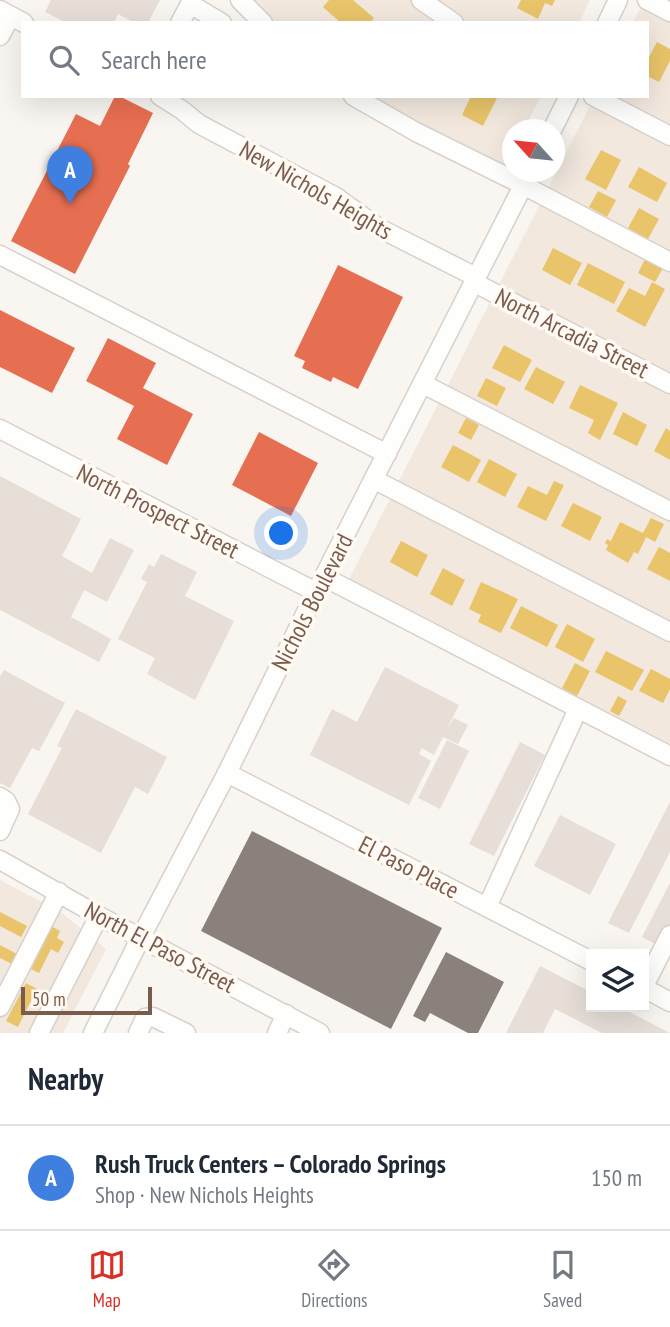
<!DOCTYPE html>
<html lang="en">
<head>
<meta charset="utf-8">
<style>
	body { margin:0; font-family:"PT Sans Narrow",sans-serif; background:#f2f2f3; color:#1f2937 }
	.controls { position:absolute; right:21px; bottom:21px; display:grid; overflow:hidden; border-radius:0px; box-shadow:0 7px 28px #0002 }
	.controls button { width:63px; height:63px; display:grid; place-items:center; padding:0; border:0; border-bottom:2px solid #e0e1e3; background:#fff; color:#1f2937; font:35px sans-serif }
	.compass { position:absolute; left:502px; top:119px; width:63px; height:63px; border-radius:50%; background:#fff; box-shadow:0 7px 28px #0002; rotate:297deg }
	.scale { position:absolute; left:21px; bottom:18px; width:131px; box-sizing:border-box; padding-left:7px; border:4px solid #7a5c4d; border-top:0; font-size:19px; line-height:24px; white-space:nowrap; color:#7a5c4d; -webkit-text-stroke:5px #fffaf3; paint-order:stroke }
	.you { position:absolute; left:282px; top:534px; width:24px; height:24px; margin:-18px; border:5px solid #fff; border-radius:50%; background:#1a73e8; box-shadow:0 0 0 10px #1a73e833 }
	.badge { display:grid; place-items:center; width:46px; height:46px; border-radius:50%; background:#d93025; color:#fff; font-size:23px; font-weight:700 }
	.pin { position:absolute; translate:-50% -58px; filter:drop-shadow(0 2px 4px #0008) }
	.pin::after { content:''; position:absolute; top:37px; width:24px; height:21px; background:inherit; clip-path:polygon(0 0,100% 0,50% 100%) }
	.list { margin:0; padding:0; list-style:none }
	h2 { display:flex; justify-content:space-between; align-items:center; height:91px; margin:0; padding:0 28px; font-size:30px }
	h2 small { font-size:23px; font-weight:400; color:#747a83 }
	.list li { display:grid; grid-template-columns:46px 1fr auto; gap:21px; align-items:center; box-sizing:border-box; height:105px; padding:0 28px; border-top:2px solid #e0e1e3 }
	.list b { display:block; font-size:26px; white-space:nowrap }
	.list p { margin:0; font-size:23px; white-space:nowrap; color:#747a83 }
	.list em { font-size:23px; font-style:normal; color:#747a83 }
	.icon { flex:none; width:38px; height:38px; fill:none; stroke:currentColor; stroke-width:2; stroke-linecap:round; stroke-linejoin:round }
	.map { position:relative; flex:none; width:670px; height:1033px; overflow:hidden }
	.search { position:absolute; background:#fff; box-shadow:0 7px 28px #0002; left:21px; right:21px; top:21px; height:77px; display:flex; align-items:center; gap:18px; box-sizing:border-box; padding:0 24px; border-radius:0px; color:#747a83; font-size:26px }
	.sheet { height:196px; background:#fff }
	nav { display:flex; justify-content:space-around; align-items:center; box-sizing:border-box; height:98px; border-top:2px solid #e0e1e3; background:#fff; font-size:19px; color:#747a83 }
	nav a { display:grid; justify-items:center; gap:4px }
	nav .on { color:#d93025 }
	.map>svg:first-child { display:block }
	.residential { fill:#f2e8de }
	.homes { fill:#e9c46a }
	.shops { fill:#e76f51 }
	.industry { fill:#8a817c }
	.building { fill:#e6ded7 }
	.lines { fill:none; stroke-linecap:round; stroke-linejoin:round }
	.minor-casing { stroke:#d7d1cb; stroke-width:21 }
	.minor { stroke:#fefefd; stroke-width:18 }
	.labels { text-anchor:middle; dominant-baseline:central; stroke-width:7; stroke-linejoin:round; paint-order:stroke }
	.street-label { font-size:24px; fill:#7a5c4d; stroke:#fffaf3 }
</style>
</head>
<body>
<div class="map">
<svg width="670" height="1033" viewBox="0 0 670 1033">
	<rect width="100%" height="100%" fill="#f9f5f0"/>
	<!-- residential -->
	<g class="residential">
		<polygon points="252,0 590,0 579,23 274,23"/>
		<polygon points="644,0 670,0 670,752 346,585 595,96 647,96 647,23 633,23"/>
		<polygon points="371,96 541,96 524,129 512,130 512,152 504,170"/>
		<polygon points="0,880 62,913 106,949 63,1033 0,1033"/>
	</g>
	<!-- homes -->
	<g class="homes">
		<polygon points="329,0 353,0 374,18 370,23 341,23 323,7"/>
		<polygon points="521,0 555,0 552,6 545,3 538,19 517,8"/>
		<polygon points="657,42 670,49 670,61 659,82 647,76 647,61"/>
		<polygon points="471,96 498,96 483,126 462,115"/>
		<polygon points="601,150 621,160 606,190 585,179"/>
		<polygon points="639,167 667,183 657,202 628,187"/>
		<polygon points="598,191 616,200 607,217 589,207"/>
		<polygon points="639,208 659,219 648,239 628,228"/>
		<polygon points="553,248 582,263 570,285 542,270"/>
		<polygon points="645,259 663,268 655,282 638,273"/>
		<polygon points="588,263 625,282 614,304 577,285"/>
		<polygon points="652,282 665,289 645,327 616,311 629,288 645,296"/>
		<polygon points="504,345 532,360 520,382 492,368"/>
		<polygon points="536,367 565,382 553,404 524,389"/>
		<polygon points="486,378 506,388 497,406 477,396"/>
		<polygon points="580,385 618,403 600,440 588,433 594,420 569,408"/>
		<polygon points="623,412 647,425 637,446 613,434"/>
		<polygon points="466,418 479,425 471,440 458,433"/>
		<polygon points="666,428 670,431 670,460 654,451"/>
		<polygon points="453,445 481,460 469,482 441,467"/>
		<polygon points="489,459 517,474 505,497 477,482"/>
		<polygon points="554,481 564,485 546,521 517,507 528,486 547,495"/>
		<polygon points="573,503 602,517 590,541 561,526"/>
		<polygon points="651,518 664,524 655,542 646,537 638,554 634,552 628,563 606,550 608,545 605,543 607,539 611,541 620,522 643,533"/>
		<polygon points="401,541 428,555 417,577 390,562"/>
		<polygon points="659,547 670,553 670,581 647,569"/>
		<polygon points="443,568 465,580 452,606 430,594"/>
		<polygon points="481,582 518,599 501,633 478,622 481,615 469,609"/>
		<polygon points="521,606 558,625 547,647 510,628"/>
		<polygon points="567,624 595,639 583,662 555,647"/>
		<polygon points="606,651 644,670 632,691 595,672"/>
		<polygon points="575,663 590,671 577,696 562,688"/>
		<polygon points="651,669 670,679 670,689 663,703 639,691"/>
		<polygon points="618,696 627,701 619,716 610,711"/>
		<polygon points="0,912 27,926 21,937 0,926"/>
		<polygon points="51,926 60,931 57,938 64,942 58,953 51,949 39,973 31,969"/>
		<polygon points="0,945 17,954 12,964 0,958"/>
		<polygon points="26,983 37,989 18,1027 6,1021"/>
	</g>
	<!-- shops -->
	<g class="shops">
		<polygon points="115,96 119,96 153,113 128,164 130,166 75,274 11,241 76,114 100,126"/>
		<polygon points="338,265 403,297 358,389 333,377 331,382 302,368 305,361 294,356"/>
		<polygon points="0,310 75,348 52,393 0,367"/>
		<polygon points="108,338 156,363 143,388 193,414 167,465 117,439 134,406 86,381"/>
		<polygon points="259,432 318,463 291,516 232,485"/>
	</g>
	<!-- industry -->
	<g class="industry">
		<polygon points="252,831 442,928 391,1029 201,931"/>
		<polygon points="446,952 504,982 478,1033 468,1033 430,1013 425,1022 413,1016"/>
	</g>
	<!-- building -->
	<g class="building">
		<polygon points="51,0 160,0 148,23 135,23 118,14 114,23 67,23 45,12"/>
		<polygon points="0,476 81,519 62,556 92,573 110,538 134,550 107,602 84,590 71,617 111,639 99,662 0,610"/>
		<polygon points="161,554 197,572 185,596 234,621 195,700 147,674 155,658 118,639 147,582 141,579 149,564 154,567"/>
		<polygon points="385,667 459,705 446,731 454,718 468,725 458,744 443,737 434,755 422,748 419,754 431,761 409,805 310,755 332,709 357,722"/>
		<polygon points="4,670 65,703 39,751 32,748 10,788 0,783 0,677"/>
		<polygon points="76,709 167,757 148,794 135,787 101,853 28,814 62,748 57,746"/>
		<polygon points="447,740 469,751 440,809 418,798"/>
		<polygon points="520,742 545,755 494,856 469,844"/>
		<polygon points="670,802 670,852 629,933 608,923"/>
		<polygon points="560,815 616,844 590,895 534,866"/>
		<polygon points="670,883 670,929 661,947 642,937"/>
		<polygon points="540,966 591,992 591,1007 620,1007 670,1033 602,1033 555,1009 543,1033 506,1033"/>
	</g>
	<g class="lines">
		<defs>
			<g id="minor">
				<polyline points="240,0 263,23"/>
				<polyline points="421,0 454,23"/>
				<polyline points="647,0 670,12"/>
				<polyline points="0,10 24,23"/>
				<polyline points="180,23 190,4 222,23"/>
				<polyline points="607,23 618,0"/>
				<polyline points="0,36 11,16"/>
				<polyline points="160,96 182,110 199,124 336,197 379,228 476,277"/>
				<polyline points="353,96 416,132 523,185 670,262"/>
				<polyline points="593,96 670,136"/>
				<polyline points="552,130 569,96"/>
				<polyline points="0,255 387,454"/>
				<polyline points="473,282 670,384"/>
				<polyline points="423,384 670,511"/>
				<polyline points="0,429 316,592"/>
				<polyline points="375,480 670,632"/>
				<polyline points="324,577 670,756"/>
				<polyline points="227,773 591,961"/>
				<polyline points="0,797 6,801 10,809 0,831"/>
				<polyline points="0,860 99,916 320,1033"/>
				<polyline points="487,907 578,709"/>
				<polyline points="644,986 670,935"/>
				<polyline points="644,988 670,1002"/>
				<polyline points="0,1007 59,892"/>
				<polyline points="39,1033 99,916"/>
				<polyline points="93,1033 141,937 227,773 316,592 530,172"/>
				<polyline points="138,1033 145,1018 153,1017 186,1033"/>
				<polyline points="277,1033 286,1014"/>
			</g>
		</defs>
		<!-- minor casing -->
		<use href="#minor" class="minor-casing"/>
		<!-- minor -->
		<use href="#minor" class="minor"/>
	</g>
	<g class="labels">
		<!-- street labels -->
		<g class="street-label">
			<text transform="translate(316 190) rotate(30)">New Nichols Heights</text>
			<text transform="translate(572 333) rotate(27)">North Arcadia Street</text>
			<text transform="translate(158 511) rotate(27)">North Prospect Street</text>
			<text transform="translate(312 602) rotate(-63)">Nichols Boulevard</text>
			<text transform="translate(409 867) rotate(27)">El Paso Place</text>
			<text transform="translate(160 947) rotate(28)">North El Paso Street</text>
		</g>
	</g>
</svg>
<div class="controls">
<button><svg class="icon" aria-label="layers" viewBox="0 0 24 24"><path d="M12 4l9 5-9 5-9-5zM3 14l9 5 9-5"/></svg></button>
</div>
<svg class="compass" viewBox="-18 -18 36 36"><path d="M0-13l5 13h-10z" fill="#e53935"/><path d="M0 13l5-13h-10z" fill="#747a83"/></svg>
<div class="scale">50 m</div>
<div class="you"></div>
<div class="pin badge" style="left:70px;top:204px;background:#3f7fe0">A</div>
<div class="search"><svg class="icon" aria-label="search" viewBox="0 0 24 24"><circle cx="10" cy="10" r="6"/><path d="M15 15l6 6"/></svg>Search here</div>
</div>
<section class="sheet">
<h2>Nearby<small></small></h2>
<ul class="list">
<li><span class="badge" style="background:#3f7fe0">A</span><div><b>Rush Truck Centers – Colorado Springs</b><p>Shop · New Nichols Heights</p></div><em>150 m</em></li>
</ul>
</section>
<nav>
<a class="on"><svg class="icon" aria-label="map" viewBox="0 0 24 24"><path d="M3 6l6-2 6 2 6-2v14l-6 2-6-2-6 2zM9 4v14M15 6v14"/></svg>Map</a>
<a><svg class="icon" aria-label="directions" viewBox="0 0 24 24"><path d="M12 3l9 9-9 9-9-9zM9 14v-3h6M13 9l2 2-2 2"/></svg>Directions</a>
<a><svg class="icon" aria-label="saved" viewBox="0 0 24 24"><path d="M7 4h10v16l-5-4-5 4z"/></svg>Saved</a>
</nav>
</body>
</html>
